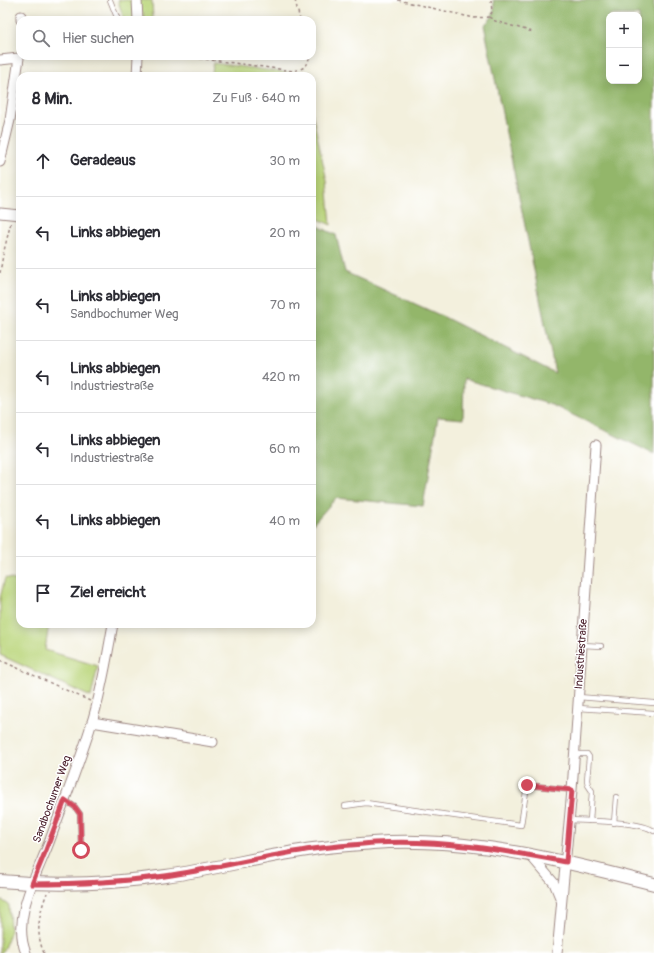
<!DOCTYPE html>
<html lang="de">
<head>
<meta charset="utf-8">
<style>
	body { margin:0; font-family:Pangolin,sans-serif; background:#f2f2f3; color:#2b2b33 }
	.controls { position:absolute; right:12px; top:12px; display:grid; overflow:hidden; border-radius:8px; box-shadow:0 2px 10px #0003 }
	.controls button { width:36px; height:36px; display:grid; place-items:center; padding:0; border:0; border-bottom:1px solid #e1e1e2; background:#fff; color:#2b2b33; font:20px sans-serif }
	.stop { position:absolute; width:12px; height:12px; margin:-9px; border:3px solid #d1495b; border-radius:50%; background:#fff }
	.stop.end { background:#d1495b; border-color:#fff; box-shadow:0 1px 4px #0008 }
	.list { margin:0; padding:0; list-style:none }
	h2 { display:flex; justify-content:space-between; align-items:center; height:52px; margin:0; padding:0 16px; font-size:17px }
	h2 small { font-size:13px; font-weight:400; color:#7c7c81 }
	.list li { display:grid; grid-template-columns:26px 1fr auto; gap:12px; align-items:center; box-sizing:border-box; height:72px; padding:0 16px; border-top:1px solid #e1e1e2 }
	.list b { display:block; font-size:15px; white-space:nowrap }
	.list p { margin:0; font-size:13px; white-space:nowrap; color:#7c7c81 }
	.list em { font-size:13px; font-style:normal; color:#7c7c81 }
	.icon { flex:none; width:22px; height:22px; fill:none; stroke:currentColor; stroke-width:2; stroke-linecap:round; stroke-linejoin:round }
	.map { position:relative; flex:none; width:654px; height:953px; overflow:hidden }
	.search { position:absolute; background:#fff; box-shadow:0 2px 10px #0003; left:16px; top:16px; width:300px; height:44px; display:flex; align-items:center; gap:10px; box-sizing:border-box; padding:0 14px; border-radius:12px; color:#7c7c81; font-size:15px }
	.panel { position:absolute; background:#fff; box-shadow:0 2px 10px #0003; left:16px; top:72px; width:300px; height:556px; border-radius:12px }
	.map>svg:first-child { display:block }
	.green { fill:#bad57a; stroke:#827a52 }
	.forest { fill:#93b66a; stroke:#6e6a4a; fill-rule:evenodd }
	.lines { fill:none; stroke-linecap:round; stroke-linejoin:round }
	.service-casing { stroke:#9e8884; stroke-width:6 }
	.minor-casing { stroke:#9e8884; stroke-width:11 }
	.tertiary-casing { stroke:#9e8884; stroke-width:14 }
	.path { stroke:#9e8884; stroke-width:1.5; stroke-dasharray:3 3; stroke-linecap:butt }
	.service { stroke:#fff; stroke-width:4.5 }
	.minor { stroke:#fff; stroke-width:9 }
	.tertiary { stroke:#fff; stroke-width:12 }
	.route { stroke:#d1495b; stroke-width:5 }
	.labels { text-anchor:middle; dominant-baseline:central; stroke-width:3; stroke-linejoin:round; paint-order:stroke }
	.street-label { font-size:11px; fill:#4a1f2b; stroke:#fff }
</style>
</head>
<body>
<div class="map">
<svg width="654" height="953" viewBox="0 0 654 953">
	<rect width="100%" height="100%" fill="#fff"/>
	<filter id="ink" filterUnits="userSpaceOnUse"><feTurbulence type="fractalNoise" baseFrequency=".025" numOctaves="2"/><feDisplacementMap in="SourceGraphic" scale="8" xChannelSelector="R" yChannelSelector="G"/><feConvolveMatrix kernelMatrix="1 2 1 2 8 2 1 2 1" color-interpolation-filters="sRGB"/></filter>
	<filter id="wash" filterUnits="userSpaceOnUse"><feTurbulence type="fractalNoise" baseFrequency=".012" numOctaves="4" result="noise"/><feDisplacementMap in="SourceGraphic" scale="16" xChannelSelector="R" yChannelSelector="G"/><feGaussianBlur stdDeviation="0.9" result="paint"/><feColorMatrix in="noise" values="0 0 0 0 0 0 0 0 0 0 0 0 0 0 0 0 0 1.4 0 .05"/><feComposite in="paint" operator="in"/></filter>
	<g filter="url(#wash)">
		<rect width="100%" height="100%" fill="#f3f0dd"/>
		<!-- green -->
		<g class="green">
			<polygon points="118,0 152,0 153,20 124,20"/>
			<polygon points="213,63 304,75 304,76 212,76"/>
			<polygon points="312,113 327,181 331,225 312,216"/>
			<polygon points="5,578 20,581 20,624 49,624 45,650 98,666 91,697 0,655 0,598"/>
			<polygon points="0,899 9,905 10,933 2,953 0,953"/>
		</g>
		<!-- forest -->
		<path class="forest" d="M493 0H654V454L552 405 464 379 463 419 438 417 423 506 336 498 312 525V223L336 235 345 272 444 317 555 373 484 25C493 18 496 12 493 0ZM609 15H639V81H609Z"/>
	</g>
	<g filter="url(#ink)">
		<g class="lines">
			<defs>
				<g id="service">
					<polyline points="110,0 118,20"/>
					<polyline points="582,645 601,646"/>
					<polyline points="578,697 654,703"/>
					<polyline points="578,708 654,713"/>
					<polyline points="575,754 587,754 589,757 587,780 588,785 592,791 590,821"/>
					<polyline points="65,800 75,807 80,814 81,850"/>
					<polyline points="345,806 366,803 476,819 521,825 527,785 572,790"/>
					<path d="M570 820C588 821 641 821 654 831"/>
					<polyline points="614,823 616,797"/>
				</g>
				<g id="minor">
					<polyline points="137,0 138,20"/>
					<polyline points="21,16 21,20"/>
					<polyline points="0,60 19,58 10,120 0,162"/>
					<polyline points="137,76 138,56"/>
					<polyline points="0,213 20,215"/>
					<polyline points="92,722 213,742"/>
					<polyline points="530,855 554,883 561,900"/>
					<path d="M26 953C11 917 38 873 50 840 64 801 80 762 92 722 102 690 107 657 113 624"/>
					<polyline points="557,953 572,790 596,445"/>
				</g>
				<path id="tertiary" d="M0 881C55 886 111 884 166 876 215 869 264 856 313 849 333 846 353 845 372 843 451 837 530 853 606 872 622 876 638 880 654 884"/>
			</defs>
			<!-- service casing -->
			<use href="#service" class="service-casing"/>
			<!-- minor casing -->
			<use href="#minor" class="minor-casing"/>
			<!-- tertiary casing -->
			<use href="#tertiary" class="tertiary-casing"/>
			<!-- path -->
			<g class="path">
				<polyline points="295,0 300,20"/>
				<polyline points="398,0 474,18 489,17 492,12 491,0"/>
				<polyline points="489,17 495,21 533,32"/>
				<path d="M182 56 293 71C302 69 309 67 309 56"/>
				<polyline points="0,273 3,255 11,222"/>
				<polyline points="0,660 90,701"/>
				<path d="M44 953C35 933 39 913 47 893"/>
			</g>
			<!-- service -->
			<use href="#service" class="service"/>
			<!-- minor -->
			<use href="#minor" class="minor"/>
			<!-- tertiary -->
			<use href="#tertiary" class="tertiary"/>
		</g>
	</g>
	<g class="lines" filter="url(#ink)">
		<!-- route -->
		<path class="route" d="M81 850 80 814 75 807 65 800 46 850 32 884C76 884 121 882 165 876 215 869 263 856 313 849 333 846 353 845 374 843 438 839 503 850 566 862L572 790 527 785"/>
	</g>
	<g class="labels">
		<!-- street labels -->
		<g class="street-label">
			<text transform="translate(581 654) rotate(-86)">Industriestraße</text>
			<text transform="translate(52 799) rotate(-70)">Sandbochumer Weg</text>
		</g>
	</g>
</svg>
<div class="controls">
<button>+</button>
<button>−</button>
</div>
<div class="stop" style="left:81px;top:850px"></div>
<div class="stop end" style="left:527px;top:785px"></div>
<div class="search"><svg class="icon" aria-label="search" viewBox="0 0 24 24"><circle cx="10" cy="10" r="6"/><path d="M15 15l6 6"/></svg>Hier suchen</div>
<section class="panel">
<h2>8 Min.<small>Zu Fuß · 640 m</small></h2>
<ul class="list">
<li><svg class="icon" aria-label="ahead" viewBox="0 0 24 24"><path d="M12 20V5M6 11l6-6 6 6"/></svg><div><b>Geradeaus</b></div><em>30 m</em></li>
<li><svg class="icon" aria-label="left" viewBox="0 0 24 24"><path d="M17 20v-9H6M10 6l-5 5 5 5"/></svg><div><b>Links abbiegen</b></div><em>20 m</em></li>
<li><svg class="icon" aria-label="left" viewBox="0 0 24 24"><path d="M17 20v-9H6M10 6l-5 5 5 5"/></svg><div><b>Links abbiegen</b><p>Sandbochumer Weg</p></div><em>70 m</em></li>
<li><svg class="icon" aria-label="left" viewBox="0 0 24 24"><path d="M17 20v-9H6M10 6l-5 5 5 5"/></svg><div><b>Links abbiegen</b><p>Industriestraße</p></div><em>420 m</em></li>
<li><svg class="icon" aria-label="left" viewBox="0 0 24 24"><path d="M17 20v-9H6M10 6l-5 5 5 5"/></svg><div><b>Links abbiegen</b><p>Industriestraße</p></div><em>60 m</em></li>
<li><svg class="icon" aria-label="left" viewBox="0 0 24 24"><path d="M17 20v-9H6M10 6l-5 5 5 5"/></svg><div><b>Links abbiegen</b></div><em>40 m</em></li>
<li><svg class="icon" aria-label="arrive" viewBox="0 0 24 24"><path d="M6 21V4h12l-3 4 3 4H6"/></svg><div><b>Ziel erreicht</b></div></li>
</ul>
</section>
</div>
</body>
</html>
